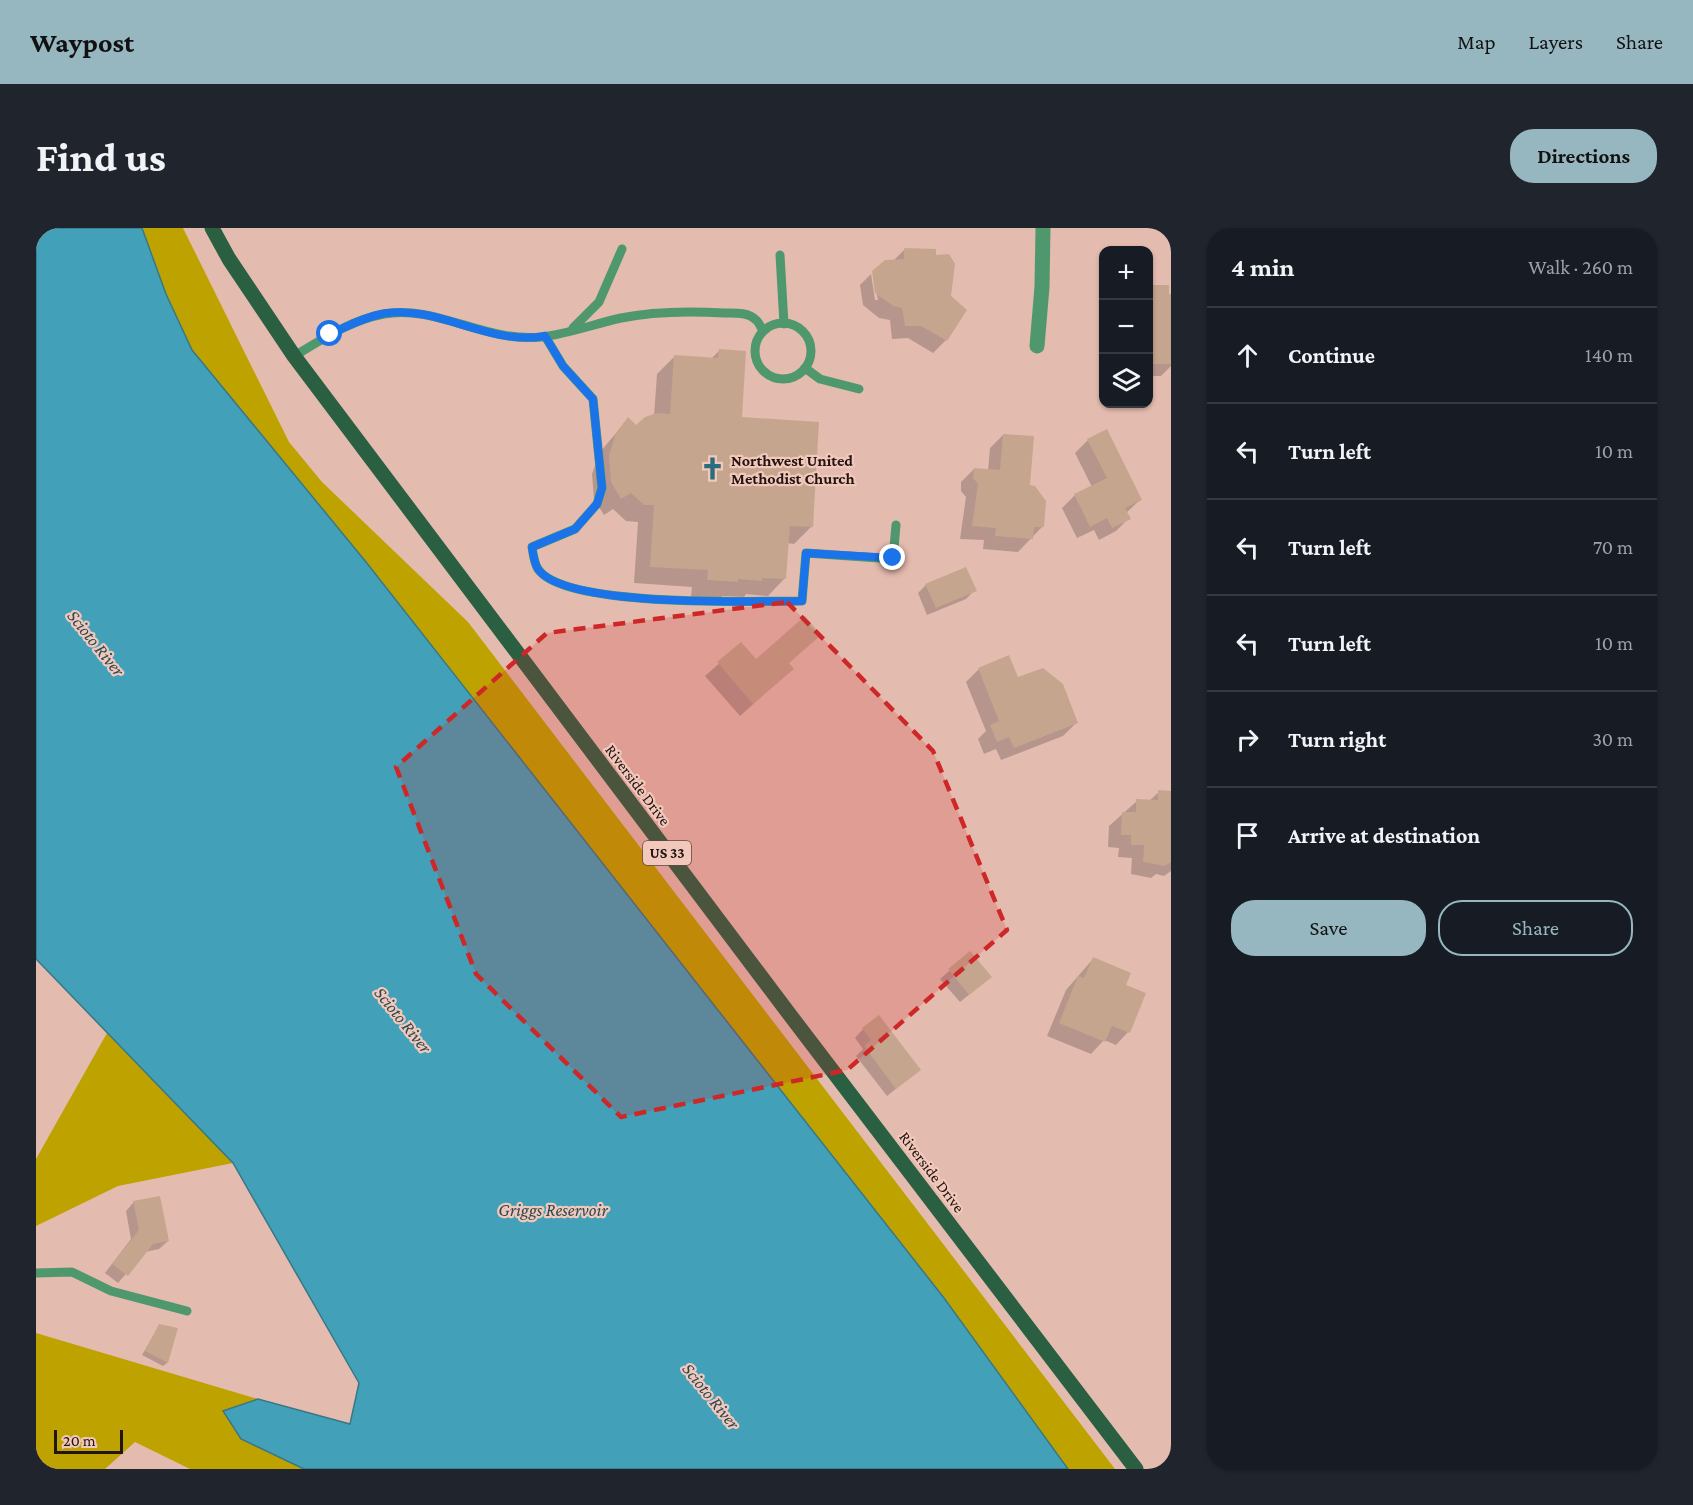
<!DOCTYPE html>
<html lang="en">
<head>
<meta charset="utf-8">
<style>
	body { margin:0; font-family:"Crimson Pro",serif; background:#20242c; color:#f1f3f6 }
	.controls { position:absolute; right:18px; top:18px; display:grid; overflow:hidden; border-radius:12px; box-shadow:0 2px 4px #0004 }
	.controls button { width:54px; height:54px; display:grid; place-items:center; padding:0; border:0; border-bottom:2px solid #363941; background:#171b24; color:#f1f3f6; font:30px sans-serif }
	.scale { position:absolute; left:18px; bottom:15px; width:69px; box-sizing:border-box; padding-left:6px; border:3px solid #221410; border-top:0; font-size:16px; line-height:21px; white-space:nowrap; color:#221410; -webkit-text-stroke:4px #f1c8bb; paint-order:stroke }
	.stop { position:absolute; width:18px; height:18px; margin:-14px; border:4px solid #1a73e8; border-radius:50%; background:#fff }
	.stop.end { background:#1a73e8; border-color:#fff; box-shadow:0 2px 6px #0008 }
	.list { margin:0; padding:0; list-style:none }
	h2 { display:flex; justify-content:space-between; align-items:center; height:78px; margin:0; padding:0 24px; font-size:26px }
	h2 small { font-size:20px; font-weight:400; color:#9ea1a6 }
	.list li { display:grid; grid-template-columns:39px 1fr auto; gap:18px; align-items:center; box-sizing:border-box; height:96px; padding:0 24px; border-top:2px solid #363941 }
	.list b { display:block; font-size:22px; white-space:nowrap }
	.list em { font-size:20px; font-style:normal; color:#9ea1a6 }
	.actions { display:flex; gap:12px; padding:18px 24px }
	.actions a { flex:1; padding:14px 0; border:2px solid #97b7c0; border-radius:24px; text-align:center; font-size:21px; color:#97b7c0 }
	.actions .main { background:#97b7c0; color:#111 }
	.icon { flex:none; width:33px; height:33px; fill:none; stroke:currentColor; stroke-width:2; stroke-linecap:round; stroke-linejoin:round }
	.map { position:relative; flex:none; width:1135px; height:1241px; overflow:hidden; border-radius:24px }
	header { display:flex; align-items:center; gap:36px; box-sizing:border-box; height:84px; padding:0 30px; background:#97b7c0; color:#111 }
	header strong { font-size:28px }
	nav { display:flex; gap:33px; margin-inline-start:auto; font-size:21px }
	.intro { display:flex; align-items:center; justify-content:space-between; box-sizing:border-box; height:144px; padding:0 36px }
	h1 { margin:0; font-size:42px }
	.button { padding:15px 27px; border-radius:24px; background:#97b7c0; color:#111; font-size:21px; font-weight:700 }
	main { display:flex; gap:36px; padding:0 36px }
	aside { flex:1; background:#171b24; border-radius:24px; box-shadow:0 2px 4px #0004 }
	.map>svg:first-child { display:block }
	.green { fill:#bea200 }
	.water { fill:#42a1b9; stroke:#387786; stroke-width:1.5 }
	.shadow { fill:#0003 }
	.building { fill:#c6a58e }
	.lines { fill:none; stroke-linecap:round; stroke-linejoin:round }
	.service { stroke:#4f986e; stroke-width:9 }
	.minor { stroke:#4f986e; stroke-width:15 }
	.primary { stroke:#2b5f42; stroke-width:15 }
	.route { stroke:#1a73e8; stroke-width:8 }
	.marked { fill:#cd2727; fill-opacity:0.2; stroke:#cd2727; stroke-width:4.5; stroke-dasharray:12 8; stroke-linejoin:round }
	.labels { text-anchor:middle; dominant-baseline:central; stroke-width:4.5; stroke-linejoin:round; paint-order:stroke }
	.shield { fill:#f1c8bb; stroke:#604a43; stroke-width:1.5 }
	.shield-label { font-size:15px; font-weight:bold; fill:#221410 }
	.poi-label { font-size:16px; font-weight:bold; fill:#221410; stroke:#f1c8bb; text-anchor:start }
	.street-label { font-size:16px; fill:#221410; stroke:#f1c8bb }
	.water-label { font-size:18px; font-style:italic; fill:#2b4850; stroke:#f1c8bb }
</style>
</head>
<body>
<header>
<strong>Waypost</strong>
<nav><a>Map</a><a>Layers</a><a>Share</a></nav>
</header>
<div class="intro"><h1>Find us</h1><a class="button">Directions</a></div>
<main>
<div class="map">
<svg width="1135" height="1241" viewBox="0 0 1135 1241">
	<rect width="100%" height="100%" fill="#e4bbaf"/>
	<!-- green -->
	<g class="green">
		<polygon points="106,0 147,0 253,214 286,254 432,394 1079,1241 1032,1241 908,1070 330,334 156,122 130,66"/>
		<polygon points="71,805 197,935 82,958 0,998 0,931"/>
		<polygon points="0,1105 222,1171 187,1183 205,1211 268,1241 154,1241 99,1214 69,1241 0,1241"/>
	</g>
	<!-- water -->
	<polygon class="water" points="0,0 106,0 130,66 156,122 330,334 908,1070 1032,1241 268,1241 205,1211 187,1183 222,1171 314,1196 323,1155 197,935 0,731"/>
	<!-- shadow -->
	<g class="shadow">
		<polygon points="869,21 899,29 913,69 929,83 910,112 897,125 872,110 856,111 854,92 843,90 827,77 824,57 835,46 839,72 842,72 837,44 857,33"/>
		<polygon points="1112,59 1135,67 1135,138 1125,148 1112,148"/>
		<polygon points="683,123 704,190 775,299 758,316 751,315 749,350 732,368 710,366 708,369 686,368 684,371 655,369 656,359 598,355 602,294 590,293 577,281 568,287 558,271 556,246 564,224 592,191 600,199 618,188 621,146 638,129 675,131"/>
		<polygon points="967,207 993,259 1006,299 982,324 947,321 948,312 924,311 930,269 925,263 925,254 938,241 952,243 954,220"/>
		<polygon points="1052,212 1104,272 1090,285 1093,290 1080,303 1063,312 1058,302 1041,310 1026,280 1039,267 1056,259 1039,225"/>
		<polygon points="890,357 939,362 930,371 891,387 882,365"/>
		<polygon points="783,407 752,436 756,441 704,488 669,448 705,416 720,433"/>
		<polygon points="943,441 981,451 1040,495 1027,508 965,532 960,521 948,526 942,511 950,503 930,454"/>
		<polygon points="1123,564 1135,564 1135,643 1128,648 1120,646 1115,650 1095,646 1096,630 1082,629 1083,620 1072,619 1073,598 1101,573 1113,573"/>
		<polygon points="934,725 945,757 924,774 904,751"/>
		<polygon points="1057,731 1088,757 1092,804 1080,817 1068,812 1055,826 1011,808 1030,762"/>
		<polygon points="827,801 883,842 851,868 820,828 827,821 819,810"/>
		<polygon points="98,974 132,1013 123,1021 109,1024 82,1055 69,1045 95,1011 90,983"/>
		<polygon points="123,1098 140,1101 131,1135 127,1138 106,1127"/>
	</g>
	<!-- building -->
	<g class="building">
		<polygon points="868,20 900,21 900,27 913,26 919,36 915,68 931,82 911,113 885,98 869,98 866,80 857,78 839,65 836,43 849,32 868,31"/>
		<polygon points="1112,57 1133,57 1133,66 1135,66 1135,136 1112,136"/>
		<polygon points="683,121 710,123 706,189 783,194 777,299 754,298 750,351 726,350 726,353 702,351 702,354 671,352 672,342 614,339 618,277 608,277 595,265 585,271 575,254 573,228 580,205 592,189 600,197 609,189 621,185 634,186 638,127 682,130"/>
		<polygon points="1071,201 1106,272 1089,280 1095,291 1076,300 1071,290 1054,299 1038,266 1071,250 1051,211"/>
		<polygon points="967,206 998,208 994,257 999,258 1010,273 1008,299 998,299 997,311 959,308 960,300 936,298 942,256 937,250 938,240 964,242"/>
		<polygon points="930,339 941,363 900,380 889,356"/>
		<polygon points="769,388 785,407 753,435 758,441 717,476 681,434 705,414 720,431"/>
		<polygon points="973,427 982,449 1007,440 1027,456 1042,495 978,520 973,509 961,514 954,497 963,493 942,440"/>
		<polygon points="1122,562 1135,563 1135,634 1129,638 1107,634 1108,617 1095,617 1095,607 1085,607 1086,584 1100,584 1100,571 1122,572"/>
		<polygon points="934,723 956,749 933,767 912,741"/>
		<polygon points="1057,729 1095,745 1090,757 1110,765 1094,805 1076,798 1069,814 1023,795 1042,748 1048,750"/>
		<polygon points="843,787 885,842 860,861 828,818 835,812 826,800"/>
		<polygon points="124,968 133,1013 117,1016 92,1048 76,1036 103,1002 97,973"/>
		<polygon points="123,1096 142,1100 132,1135 109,1123"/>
	</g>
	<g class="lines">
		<!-- service -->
		<g class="service">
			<polyline points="744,27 748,96"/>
			<circle cx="747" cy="123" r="28"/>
			<polyline points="537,100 563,74 586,21"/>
			<path d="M509 108 527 138 557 171 566 260 561 276 539 301 496 319C497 325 498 335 502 341 528 380 719 373 766 373L770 325 857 331 860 297"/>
			<path d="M258 128C287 111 315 92 348 86 398 76 450 115 505 109 532 106 558 96 585 90 618 83 655 83 689 85 699 85 712 84 720 92 723 94 725 100 727 103"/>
			<polyline points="769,140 784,151 823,161"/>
			<polyline points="0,1045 36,1044 75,1063 151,1083"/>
		</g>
		<!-- minor -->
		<polyline class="minor" points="1001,118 1006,59 1007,0"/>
		<!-- primary -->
		<polyline class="primary" points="176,0 193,31 258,128 754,787 1100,1241"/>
	</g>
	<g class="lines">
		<!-- route -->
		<path class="route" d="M294 106C312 98 331 88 350 85 405 78 453 118 509 108L527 138 557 171 566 260 561 276 539 301 496 319C497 325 498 335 502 341 528 380 719 373 766 373L770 325 857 330"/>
	</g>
	<!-- marked area -->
	<path class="marked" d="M751 374 897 523 971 702 811 842 585 889 440 746 360 539 511 405Z"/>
	<!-- icons -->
	<defs>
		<symbol id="church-bare" viewBox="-9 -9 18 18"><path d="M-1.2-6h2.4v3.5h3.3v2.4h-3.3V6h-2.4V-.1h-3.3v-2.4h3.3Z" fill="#296d7e" stroke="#f1c8bb" stroke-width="2.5" paint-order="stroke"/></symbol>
	</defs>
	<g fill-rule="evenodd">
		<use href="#church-bare" x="660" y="224" width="33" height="33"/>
	</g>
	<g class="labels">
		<!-- shield labels -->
		<rect class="shield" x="607" y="613" width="48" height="24" rx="4.5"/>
		<g class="shield-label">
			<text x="631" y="625">US 33</text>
		</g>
		<!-- poi labels -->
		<g class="poi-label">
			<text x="695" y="232">Northwest United<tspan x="695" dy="18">Methodist Church</tspan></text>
		</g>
		<!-- street labels -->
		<g class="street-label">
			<text transform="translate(602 557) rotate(53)">Riverside Drive</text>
			<text transform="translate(896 944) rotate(53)">Riverside Drive</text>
		</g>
		<!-- water labels -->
		<g class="water-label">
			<text transform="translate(60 415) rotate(51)">Scioto River</text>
			<text transform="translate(367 792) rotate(51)">Scioto River</text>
			<text x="517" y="982">Griggs Reservoir</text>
			<text transform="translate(675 1168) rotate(51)">Scioto River</text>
		</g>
	</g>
</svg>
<div class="controls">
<button>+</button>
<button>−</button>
<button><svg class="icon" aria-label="layers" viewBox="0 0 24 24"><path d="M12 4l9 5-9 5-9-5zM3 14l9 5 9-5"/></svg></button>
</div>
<div class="scale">20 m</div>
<div class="stop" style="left:294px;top:106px"></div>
<div class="stop end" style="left:857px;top:330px"></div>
</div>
<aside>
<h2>4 min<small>Walk · 260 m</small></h2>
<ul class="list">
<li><svg class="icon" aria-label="ahead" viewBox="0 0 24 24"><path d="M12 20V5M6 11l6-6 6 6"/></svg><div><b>Continue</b></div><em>140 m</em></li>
<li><svg class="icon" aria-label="left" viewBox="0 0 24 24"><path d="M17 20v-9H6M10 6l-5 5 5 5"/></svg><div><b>Turn left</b></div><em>10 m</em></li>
<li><svg class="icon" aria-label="left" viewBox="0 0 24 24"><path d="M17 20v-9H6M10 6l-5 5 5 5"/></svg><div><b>Turn left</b></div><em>70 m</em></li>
<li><svg class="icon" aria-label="left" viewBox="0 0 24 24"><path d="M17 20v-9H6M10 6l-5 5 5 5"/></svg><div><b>Turn left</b></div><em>10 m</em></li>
<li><svg class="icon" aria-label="right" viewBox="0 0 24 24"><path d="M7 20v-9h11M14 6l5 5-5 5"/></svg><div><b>Turn right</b></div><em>30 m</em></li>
<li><svg class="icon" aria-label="arrive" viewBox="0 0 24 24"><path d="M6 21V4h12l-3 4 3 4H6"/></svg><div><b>Arrive at destination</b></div></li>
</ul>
<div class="actions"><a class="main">Save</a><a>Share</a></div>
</aside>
</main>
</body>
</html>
